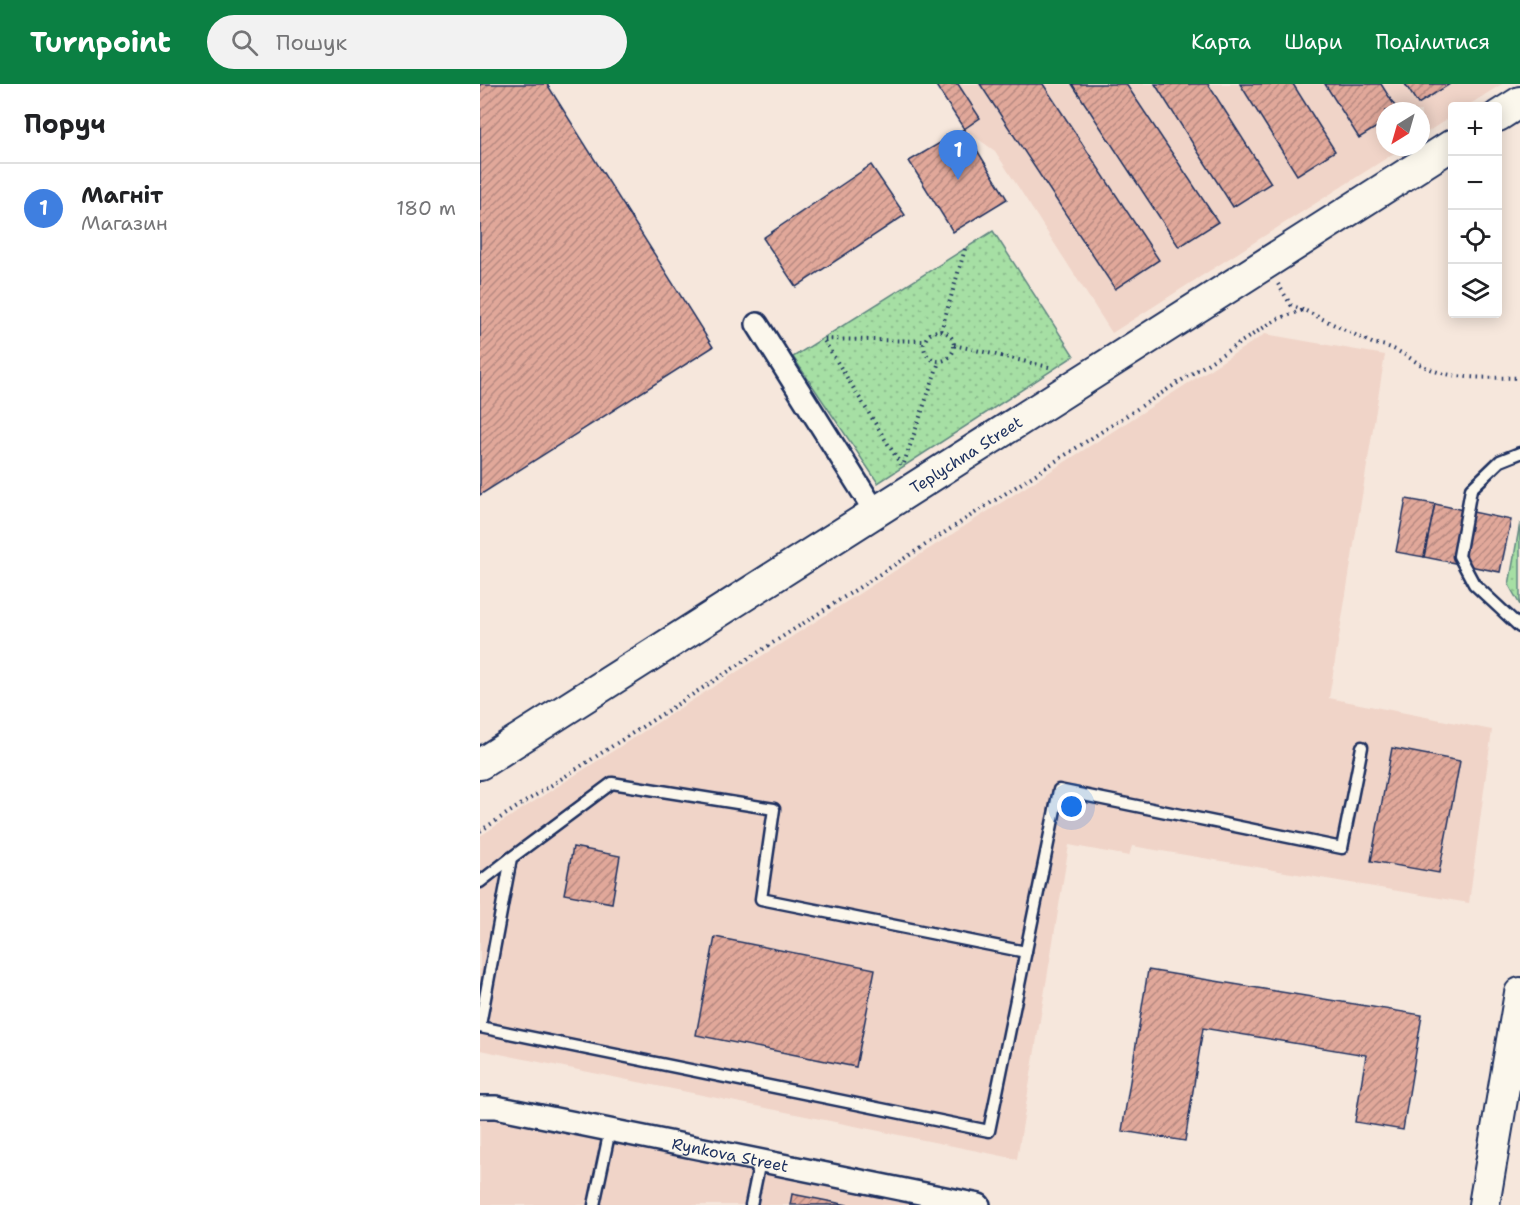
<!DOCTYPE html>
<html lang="uk">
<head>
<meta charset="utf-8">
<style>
	body { margin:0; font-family:"Shantell Sans",sans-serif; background:#f2f2f2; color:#202124 }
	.controls { position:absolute; right:18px; top:18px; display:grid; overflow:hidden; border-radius:6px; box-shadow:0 3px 15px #0003 }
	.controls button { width:54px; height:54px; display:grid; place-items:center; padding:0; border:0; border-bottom:2px solid #e0e0e0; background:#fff; color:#202124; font:30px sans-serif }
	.compass { position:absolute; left:896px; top:18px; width:54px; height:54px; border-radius:50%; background:#fff; box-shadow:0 3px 15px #0003; rotate:217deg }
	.you { position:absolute; left:592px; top:723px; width:21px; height:21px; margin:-15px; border:4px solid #fff; border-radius:50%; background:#1a73e8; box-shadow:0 0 0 9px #1a73e833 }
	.badge { display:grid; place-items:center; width:39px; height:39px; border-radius:50%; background:#0b8043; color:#fff; font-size:20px; font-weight:700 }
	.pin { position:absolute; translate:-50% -50px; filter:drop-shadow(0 2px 3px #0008) }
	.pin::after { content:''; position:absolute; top:32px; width:21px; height:18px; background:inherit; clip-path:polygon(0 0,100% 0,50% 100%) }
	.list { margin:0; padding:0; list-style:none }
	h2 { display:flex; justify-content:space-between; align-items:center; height:78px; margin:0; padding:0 24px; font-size:26px }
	h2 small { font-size:20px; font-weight:400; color:#757577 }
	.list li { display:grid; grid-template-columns:39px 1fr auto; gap:18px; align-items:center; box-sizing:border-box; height:90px; padding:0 24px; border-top:2px solid #e0e0e0 }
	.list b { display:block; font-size:22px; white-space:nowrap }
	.list p { margin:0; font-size:20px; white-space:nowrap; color:#757577 }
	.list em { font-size:20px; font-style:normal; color:#757577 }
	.icon { flex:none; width:33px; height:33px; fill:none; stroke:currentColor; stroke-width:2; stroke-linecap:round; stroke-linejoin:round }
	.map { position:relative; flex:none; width:1040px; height:1121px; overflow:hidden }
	header { display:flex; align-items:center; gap:36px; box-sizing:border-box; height:84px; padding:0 30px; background:#0b8043; color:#fff }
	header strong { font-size:28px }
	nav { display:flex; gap:33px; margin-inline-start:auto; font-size:21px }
	.search { width:420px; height:54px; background:#f2f2f2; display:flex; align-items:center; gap:15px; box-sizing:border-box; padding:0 21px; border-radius:33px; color:#757577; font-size:22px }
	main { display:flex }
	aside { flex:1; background:#fff }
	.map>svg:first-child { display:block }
	.built { fill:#f0d4c8 }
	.green { fill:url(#green-dots); stroke:#608781; stroke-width:1.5 }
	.building { fill:url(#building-hatch); stroke:#1b2f5e; stroke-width:1.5 }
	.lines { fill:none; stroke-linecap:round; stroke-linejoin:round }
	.lane-casing { stroke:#1b2f5e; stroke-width:15 }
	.street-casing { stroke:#1b2f5e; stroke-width:26 }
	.secondary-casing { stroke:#1b2f5e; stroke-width:34 }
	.path { stroke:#1b2f5e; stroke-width:4; stroke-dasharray:1.5 4.5; stroke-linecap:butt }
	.lane { stroke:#fbf7ec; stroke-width:10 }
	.street { stroke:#fbf7ec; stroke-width:21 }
	.secondary { stroke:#fbf7ec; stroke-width:30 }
	.labels { text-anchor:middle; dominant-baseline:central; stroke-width:4.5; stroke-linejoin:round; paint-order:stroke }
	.street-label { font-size:16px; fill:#1b2f5e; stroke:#fbf7ec }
</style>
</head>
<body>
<header>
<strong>Turnpoint</strong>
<div class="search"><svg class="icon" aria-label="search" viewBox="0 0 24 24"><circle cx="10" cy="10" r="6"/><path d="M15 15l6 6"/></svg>Пошук</div>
<nav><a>Карта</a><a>Шари</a><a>Поділитися</a></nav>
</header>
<main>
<aside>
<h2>Поруч<small></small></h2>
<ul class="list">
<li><span class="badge" style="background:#3f7fe0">1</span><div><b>Магніт</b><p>Магазин</p></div><em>180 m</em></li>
</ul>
</aside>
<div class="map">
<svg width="1040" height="1121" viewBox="0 0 1040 1121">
	<defs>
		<pattern id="green-dots" width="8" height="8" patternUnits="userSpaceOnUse" patternTransform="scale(1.5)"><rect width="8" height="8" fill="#a6dfa4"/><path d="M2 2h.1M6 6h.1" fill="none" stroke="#8ec090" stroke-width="1.8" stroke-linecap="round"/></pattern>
		<pattern id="building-hatch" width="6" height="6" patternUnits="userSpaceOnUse" patternTransform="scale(1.5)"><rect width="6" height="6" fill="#e1a89a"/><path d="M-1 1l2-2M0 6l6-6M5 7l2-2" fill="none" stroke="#b68981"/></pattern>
	</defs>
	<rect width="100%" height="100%" fill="#f6e7dc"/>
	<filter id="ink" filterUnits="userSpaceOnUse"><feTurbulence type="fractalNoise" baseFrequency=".0167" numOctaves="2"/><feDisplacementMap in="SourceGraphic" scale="12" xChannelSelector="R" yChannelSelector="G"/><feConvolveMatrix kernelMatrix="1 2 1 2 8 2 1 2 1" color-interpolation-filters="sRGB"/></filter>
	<g filter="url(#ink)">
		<!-- built -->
		<g class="built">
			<polygon points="455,0 1022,0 987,22 972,22 972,32 941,52 941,27 905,27 905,63 924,63 632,249 515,67 484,45"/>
			<polygon points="785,250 905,271 849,614 1012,646 989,819 652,762 649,772 589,761 537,1075 0,966 0,752"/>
			<polygon points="0,1023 499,1121 0,1121"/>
		</g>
		<!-- green -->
		<g class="green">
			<polygon points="513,147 594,272 398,399 313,273"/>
			<polygon points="1040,439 1040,521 1029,501"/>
		</g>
		<!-- building -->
		<g class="building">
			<polygon points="0,0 67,0 233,263 0,411"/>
			<polygon points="455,0 478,0 500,34 484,45"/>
			<polygon points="500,0 563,0 679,176 635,205"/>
			<polygon points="592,0 646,0 738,138 699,163"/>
			<polygon points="675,0 728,0 791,99 753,123"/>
			<polygon points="760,0 813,0 855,67 817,91"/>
			<polygon points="845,0 901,0 918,27 905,27 905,38 879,54"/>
			<polygon points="925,0 970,0 938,20"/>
			<polygon points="484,45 527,115 473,148 429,77"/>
			<polygon points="391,81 425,131 316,203 283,154"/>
			<polygon points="926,415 955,420 944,473 916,468"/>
			<polygon points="955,420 1031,436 1020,488 944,473"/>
			<polygon points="912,664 980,677 959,789 891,777"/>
			<polygon points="93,763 140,772 132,819 84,810"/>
			<polygon points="235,853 395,885 376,983 216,951"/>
			<polygon points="668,886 942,931 923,1046 875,1038 886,971 723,944 705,1057 642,1047"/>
			<polygon points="312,1110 368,1121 310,1121"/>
		</g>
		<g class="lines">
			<defs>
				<g id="lane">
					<polyline points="1040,369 1020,377 991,405 979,472 994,500 1040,543"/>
					<polyline points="0,798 31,774"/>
					<polyline points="0,941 31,774 132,699 294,725 281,815 546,868"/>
					<polyline points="0,943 509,1047 579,706 862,764 882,663"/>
					<polyline points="114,1121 130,1046"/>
					<polyline points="271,1121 280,1077"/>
				</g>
				<g id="street">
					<polyline points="277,240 396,429"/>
					<path id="s1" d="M0 1023H16L499 1121"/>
				</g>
				<g id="secondary">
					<polyline points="1018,32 1040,18"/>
					<path id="s2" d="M0 680 972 61"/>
					<polyline points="1004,1121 1040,909"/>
				</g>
			</defs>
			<!-- lane casing -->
			<use href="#lane" class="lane-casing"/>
			<!-- street casing -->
			<use href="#street" class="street-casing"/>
			<!-- secondary casing -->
			<use href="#secondary" class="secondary-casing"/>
			<!-- path -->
			<g class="path">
				<polyline points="798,200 811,221 823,226"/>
				<circle cx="459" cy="262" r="15"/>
				<polyline points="461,247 485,165"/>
				<polyline points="474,261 573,284"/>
				<polyline points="424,379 459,278"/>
				<polyline points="421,381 343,255 444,257"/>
				<path d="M0 747 797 235 824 226 894 260C916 261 932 278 952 286 979 296 1011 293 1040 294"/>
			</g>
			<!-- lane -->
			<use href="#lane" class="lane"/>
			<!-- street -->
			<use href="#street" class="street"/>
			<!-- secondary -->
			<use href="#secondary" class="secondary"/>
		</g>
	</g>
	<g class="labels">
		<!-- street labels -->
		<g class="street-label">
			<text stroke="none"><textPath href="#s2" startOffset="576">Teplychna Street</textPath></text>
			<text stroke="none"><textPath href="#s1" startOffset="255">Rynkova Street</textPath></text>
		</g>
	</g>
</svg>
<div class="controls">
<button>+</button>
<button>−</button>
<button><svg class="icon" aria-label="locate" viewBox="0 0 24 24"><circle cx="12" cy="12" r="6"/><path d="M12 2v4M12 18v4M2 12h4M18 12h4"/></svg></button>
<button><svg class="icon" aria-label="layers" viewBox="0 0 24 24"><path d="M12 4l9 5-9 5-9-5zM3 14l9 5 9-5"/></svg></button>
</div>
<svg class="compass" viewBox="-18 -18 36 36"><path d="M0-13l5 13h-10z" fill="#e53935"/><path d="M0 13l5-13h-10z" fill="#757577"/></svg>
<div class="you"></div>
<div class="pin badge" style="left:478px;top:96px;background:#3f7fe0">1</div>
</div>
</main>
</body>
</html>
